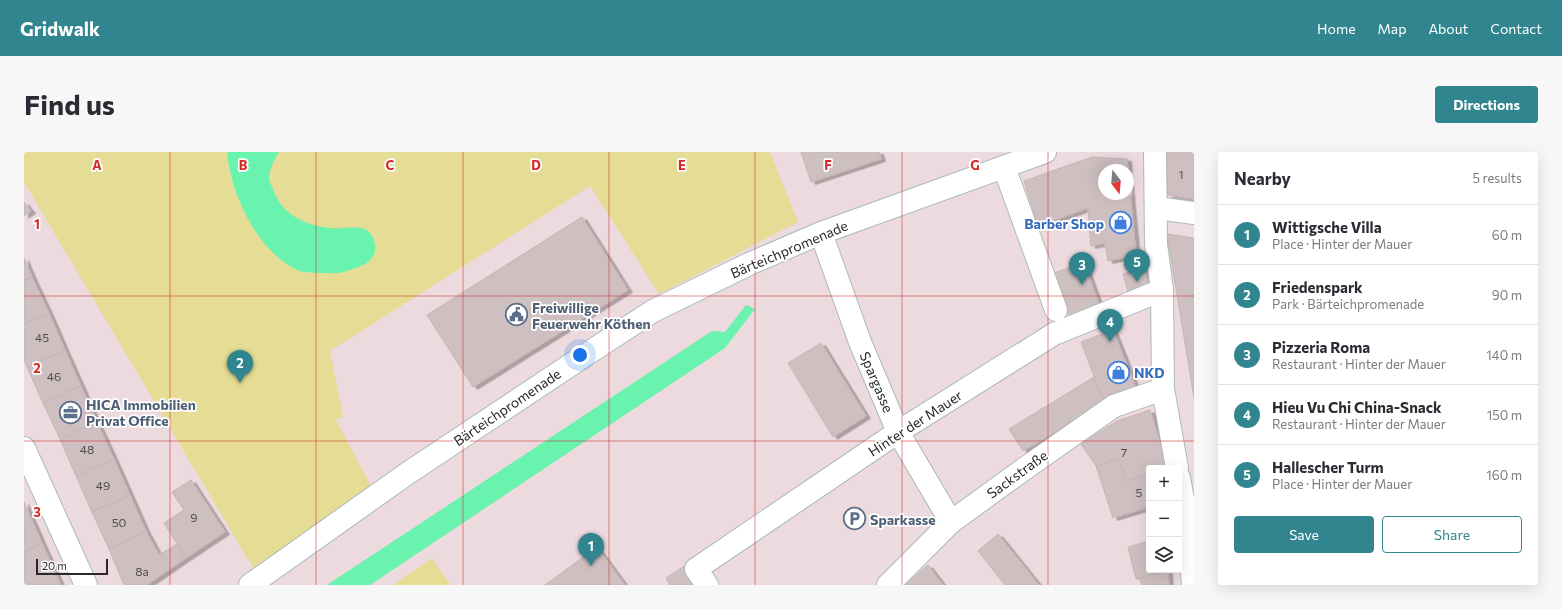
<!DOCTYPE html>
<html lang="en">
<head>
<meta charset="utf-8">
<style>
	body { margin:0; font-family:Commissioner,sans-serif; background:#f7f7f7; color:#2b2b33 }
	.controls { position:absolute; right:12px; bottom:12px; display:grid; overflow:hidden; border-radius:4px; box-shadow:0 4px 16px #0002 }
	.controls button { width:36px; height:36px; display:grid; place-items:center; padding:0; border:0; border-bottom:1px solid #e1e1e2; background:#fff; color:#2b2b33; font:20px sans-serif }
	.compass { position:absolute; left:1074px; top:12px; width:36px; height:36px; border-radius:50%; background:#fff; box-shadow:0 4px 16px #0002; rotate:164deg }
	.scale { position:absolute; left:12px; bottom:10px; width:72px; box-sizing:border-box; padding-left:4px; border:2px solid #292929; border-top:0; font-size:11px; line-height:14px; white-space:nowrap; color:#292929; -webkit-text-stroke:3px #fff; paint-order:stroke }
	.you { position:absolute; left:556px; top:203px; width:14px; height:14px; margin:-10px; border:3px solid #fff; border-radius:50%; background:#1a73e8; box-shadow:0 0 0 6px #1a73e833 }
	.badge { display:grid; place-items:center; width:26px; height:26px; border-radius:50%; background:#30858f; color:#fff; font-size:13px; font-weight:700 }
	.pin { position:absolute; translate:-50% -33px; filter:drop-shadow(0 1px 2px #0008) }
	.pin::after { content:''; position:absolute; top:21px; width:14px; height:12px; background:inherit; clip-path:polygon(0 0,100% 0,50% 100%) }
	.list { margin:0; padding:0; list-style:none }
	h2 { display:flex; justify-content:space-between; align-items:center; height:52px; margin:0; padding:0 16px; font-size:17px }
	h2 small { font-size:13px; font-weight:400; color:#7c7c81 }
	.list li { display:grid; grid-template-columns:26px 1fr auto; gap:12px; align-items:center; box-sizing:border-box; height:60px; padding:0 16px; border-top:1px solid #e1e1e2 }
	.list b { display:block; font-size:15px; white-space:nowrap }
	.list p { margin:0; font-size:13px; white-space:nowrap; color:#7c7c81 }
	.list em { font-size:13px; font-style:normal; color:#7c7c81 }
	.actions { display:flex; gap:8px; padding:12px 16px }
	.actions a { flex:1; padding:9px 0; border:1px solid #30858f; border-radius:4px; text-align:center; font-size:14px; color:#30858f }
	.actions .main { background:#30858f; color:#fff }
	.icon { flex:none; width:22px; height:22px; fill:none; stroke:currentColor; stroke-width:2; stroke-linecap:round; stroke-linejoin:round }
	.map { position:relative; flex:none; width:1170px; height:433px; overflow:hidden; border-radius:4px }
	header { display:flex; align-items:center; gap:24px; box-sizing:border-box; height:56px; padding:0 20px; background:#30858f; color:#fff }
	header strong { font-size:19px }
	nav { display:flex; gap:22px; margin-inline-start:auto; font-size:14px }
	.intro { display:flex; align-items:center; justify-content:space-between; box-sizing:border-box; height:96px; padding:0 24px }
	h1 { margin:0; font-size:28px }
	.button { padding:10px 18px; border-radius:4px; background:#30858f; color:#fff; font-size:14px; font-weight:700 }
	main { display:flex; gap:24px; padding:0 24px }
	aside { flex:1; background:#fff; border-radius:4px; box-shadow:0 4px 16px #0002 }
	.map>svg:first-child { display:block }
	.green { fill:#e5dd95 }
	.water { fill:#6af2af }
	.building { fill:#cebfc1; stroke:#c7b4b6; filter:url(#shadow) }
	.lines { fill:none; stroke-linecap:round; stroke-linejoin:round }
	.minor-casing { stroke:#abb9ba; stroke-width:24 }
	.minor { stroke:#fff; stroke-width:22 }
	.grid { fill:none; stroke:#d62828; stroke-width:1; stroke-opacity:0.55 }
	.labels { text-anchor:middle; dominant-baseline:central; stroke-width:3.5; stroke-linejoin:round; paint-order:stroke }
	.number-label { font-size:12px; fill:#524e4f }
	.shop-label { font-size:14px; font-weight:bold; fill:#366cbe; stroke:#fff; text-anchor:end }
	.street-label { font-size:14px; fill:#292929; stroke:#fff }
	.service-label { font-size:14px; font-weight:bold; fill:#4e5e75; stroke:#fff; text-anchor:start }
	.grid-label { font-size:13px; text-anchor:middle; font-weight:bold; fill:#d62828; stroke:#fff; stroke-width:3.5; stroke-linejoin:round; paint-order:stroke }
</style>
</head>
<body>
<header>
<strong>Gridwalk</strong>
<nav><a>Home</a><a>Map</a><a>About</a><a>Contact</a></nav>
</header>
<div class="intro"><h1>Find us</h1><a class="button">Directions</a></div>
<main>
<div class="map">
<svg width="1170" height="433" viewBox="0 0 1170 433">
	<defs>
		<filter id="shadow"><feDropShadow dx="4.5" dy="2.5" stdDeviation="0" flood-color="#0004"/></filter>
	</defs>
	<rect width="100%" height="100%" fill="#ecdade"/>
	<!-- green -->
	<g class="green">
		<polygon points="0,0 746,0 774,70 635,142 566,34 306,199 319,264 312,268 348,336 229,416 0,30"/>
		<polygon points="408,406 427,433 369,433"/>
	</g>
	<!-- water -->
	<g class="water">
		<path d="M203 0H255C250 8 246 16 245 25 245 29 247 33 249 37 256 59 276 71 299 75 311 78 326 74 338 76 348 78 354 93 350 102 346 113 333 115 323 119 316 122 307 121 299 121 292 121 280 121 273 118 232 98 207 42 203 0Z"/>
		<polygon points="722,153 731,157 701,196 346,433 303,433 688,179 701,180"/>
	</g>
	<!-- building -->
	<g class="building">
		<polygon points="777,0 855,0 857,7 787,30"/>
		<polygon points="1142,0 1170,0 1170,47 1144,43"/>
		<polygon points="1068,5 1103,7 1104,18 1080,18 1080,42 1104,42 1104,20 1112,103 1084,109 1081,91 1067,94 1064,56 1014,74 1000,29"/>
		<polygon points="0,50 7,59 0,64"/>
		<polygon points="558,65 604,138 449,235 403,163"/>
		<polygon points="1143,82 1170,86 1170,246"/>
		<polygon points="0,106 8,125 0,129"/>
		<polygon points="1060,111 1076,155 1047,168 1030,121"/>
		<polygon points="1120,116 1126,137 1105,143 1099,122"/>
		<polygon points="8,125 25,161 0,172 0,129"/>
		<polygon points="25,161 41,198 3,215 0,208 0,172"/>
		<polygon points="1089,178 1113,239 1080,251 1057,190"/>
		<polygon points="797,191 842,264 809,285 764,211"/>
		<polygon points="41,198 57,234 19,251 3,215"/>
		<polygon points="1070,225 1080,251 999,299 985,277"/>
		<polygon points="57,234 73,270 36,287 19,251"/>
		<polygon points="1126,258 1144,316 1125,316 1125,322 1102,329 1095,307 1072,314 1057,292 1093,269"/>
		<polygon points="73,270 90,307 52,324 36,287"/>
		<polygon points="90,307 106,343 68,360 52,324"/>
		<polygon points="1095,307 1102,329 1125,322 1125,355 1089,366 1072,314"/>
		<polygon points="167,328 201,380 162,406 140,371 160,358 148,340"/>
		<polygon points="106,343 122,379 85,397 68,360"/>
		<polygon points="0,350 18,391 0,400"/>
		<polygon points="122,379 135,403 153,392 162,406 123,433 100,433 85,397"/>
		<polygon points="974,382 1015,433 981,433 954,399"/>
		<polygon points="1125,389 1125,418 1144,419 1112,427 1104,395"/>
		<polygon points="18,391 37,433 0,433 0,400"/>
		<polygon points="573,395 601,433 521,433"/>
		<polygon points="662,413 676,433 646,433 642,426"/>
		<polygon points="904,413 919,433 881,433"/>
		<polygon points="1144,419 1145,433 1118,433 1116,426"/>
	</g>
	<g class="lines">
		<defs>
			<g id="minor">
				<polyline points="1131,0 1132,92 1138,138 1139,237 1153,316"/>
				<polyline points="980,15 1032,158"/>
				<polyline points="1132,56 1170,61"/>
				<polyline points="797,81 836,190 874,280 927,370"/>
				<polyline points="0,296 62,433"/>
				<polyline points="1155,326 1164,374 1169,433"/>
				<polyline points="226,433 384,321 566,200 629,159 725,112 797,81 1021,0"/>
				<polyline points="683,433 672,417 874,280 1030,182 1138,138"/>
				<polyline points="864,433 927,370 996,320 1090,254 1139,237"/>
			</g>
		</defs>
		<!-- minor casing -->
		<use href="#minor" class="minor-casing"/>
		<!-- minor -->
		<use href="#minor" class="minor"/>
	</g>
	<!-- grid -->
	<path class="grid" d="M146 0V433M292 0V433M439 0V433M585 0V433M731 0V433M878 0V433M1024 0V433M0 144H1170M0 289H1170"/>
	<!-- icons -->
	<defs>
		<symbol id="shop-ring" viewBox="-11 -11 22 22"><circle r="9.5" fill="#fff" stroke="#3f7fe0" stroke-width="1.5"/><path d="M-5-2.5h2.3a2.7 3.5 0 0 1 5.4 0H5L5.5 6h-11ZM-1.5-2.5h3a1.5 2.3 0 0 0-3 0Z" fill="#3f7fe0"/></symbol>
		<symbol id="civic-ring" viewBox="-11 -11 22 22"><circle r="9.5" fill="#fff" stroke="#5c6f8a" stroke-width="1.5"/><path d="M-.6-6.5H3V-4.5H.6V-3L4-1V1h2V6H-6V1h2V-1L-.6-3ZM-1.2 2.5V6h2.4V2.5Z" fill="#5c6f8a"/></symbol>
		<symbol id="office-ring" viewBox="-11 -11 22 22"><circle r="9.5" fill="#fff" stroke="#5c6f8a" stroke-width="1.5"/><path d="M-6-3h4V-5.5h4V-3h4V5H-6ZM-1-4.5V-3h2v-1.5ZM-6 0V1H6V0Z" fill="#5c6f8a"/></symbol>
		<symbol id="parking-ring" viewBox="-11 -11 22 22"><circle r="9.5" fill="#fff" stroke="#5c6f8a" stroke-width="1.5"/><path d="M-3.5-5.5H1a3.5 3.5 0 0 1 0 7H-1V5.5H-3.5ZM-1-3.4V-.6H.8a1.4 1.4 0 0 0 0-2.8Z" fill="#5c6f8a"/></symbol>
	</defs>
	<g fill-rule="evenodd">
		<use href="#shop-ring" x="1084" y="58" width="25" height="25"/>
		<use href="#civic-ring" x="480" y="150" width="25" height="25"/>
		<use href="#shop-ring" x="1082" y="208" width="25" height="25"/>
		<use href="#office-ring" x="34" y="248" width="25" height="25"/>
		<use href="#parking-ring" x="818" y="354" width="25" height="25"/>
	</g>
	<g class="labels">
		<!-- number labels -->
		<g class="number-label">
			<text x="1157" y="22">1</text>
			<text x="18" y="185">45</text>
			<text x="30" y="224">46</text>
			<text x="63" y="297">48</text>
			<text x="1100" y="300">7</text>
			<text x="79" y="333">49</text>
			<text x="1115" y="340">5</text>
			<text x="170" y="365">9</text>
			<text x="95" y="370">50</text>
			<text x="118" y="419">8a</text>
		</g>
		<!-- shop labels -->
		<g class="shop-label">
			<text x="1080" y="71">Barber Shop</text>
			<text x="1110" y="220" text-anchor="start">NKD</text>
		</g>
		<!-- street labels -->
		<g class="street-label">
			<text transform="translate(765 97) rotate(-23)">Bärteichpromenade</text>
			<text transform="translate(853 230) rotate(67)">Spargasse</text>
			<text transform="translate(483 255) rotate(-34)">Bärteichpromenade</text>
			<text transform="translate(891 271) rotate(-33)">Hinter der Mauer</text>
			<text transform="translate(993 322) rotate(-36)">Sackstraße</text>
		</g>
		<!-- service labels -->
		<g class="service-label">
			<text x="508" y="155">Freiwillige<tspan x="508" dy="16">Feuerwehr Köthen</tspan></text>
			<text x="62" y="252">HICA Immobilien<tspan x="62" dy="16">Privat Office</tspan></text>
			<text x="846" y="367">Sparkasse</text>
		</g>
	</g>
	<g class="grid-label">
		<text x="73" y="18">A</text>
		<text x="219" y="18">B</text>
		<text x="366" y="18">C</text>
		<text x="512" y="18">D</text>
		<text x="658" y="18">E</text>
		<text x="804" y="18">F</text>
		<text x="951" y="18">G</text>
		<text x="13" y="77">1</text>
		<text x="13" y="221">2</text>
		<text x="13" y="365">3</text>
	</g>
</svg>
<div class="controls">
<button>+</button>
<button>−</button>
<button><svg class="icon" aria-label="layers" viewBox="0 0 24 24"><path d="M12 4l9 5-9 5-9-5zM3 14l9 5 9-5"/></svg></button>
</div>
<svg class="compass" viewBox="-18 -18 36 36"><path d="M0-13l5 13h-10z" fill="#e53935"/><path d="M0 13l5-13h-10z" fill="#7c7c81"/></svg>
<div class="scale">20 m</div>
<div class="you"></div>
<div class="pin badge" style="left:567px;top:414px">1</div>
<div class="pin badge" style="left:216px;top:231px">2</div>
<div class="pin badge" style="left:1058px;top:133px">3</div>
<div class="pin badge" style="left:1086px;top:190px">4</div>
<div class="pin badge" style="left:1113px;top:130px">5</div>
</div>
<aside>
<h2>Nearby<small>5 results</small></h2>
<ul class="list">
<li><span class="badge">1</span><div><b>Wittigsche Villa</b><p>Place · Hinter der Mauer</p></div><em>60 m</em></li>
<li><span class="badge">2</span><div><b>Friedenspark</b><p>Park · Bärteichpromenade</p></div><em>90 m</em></li>
<li><span class="badge">3</span><div><b>Pizzeria Roma</b><p>Restaurant · Hinter der Mauer</p></div><em>140 m</em></li>
<li><span class="badge">4</span><div><b>Hieu Vu Chi China-Snack</b><p>Restaurant · Hinter der Mauer</p></div><em>150 m</em></li>
<li><span class="badge">5</span><div><b>Hallescher Turm</b><p>Place · Hinter der Mauer</p></div><em>160 m</em></li>
</ul>
<div class="actions"><a class="main">Save</a><a>Share</a></div>
</aside>
</main>
</body>
</html>
